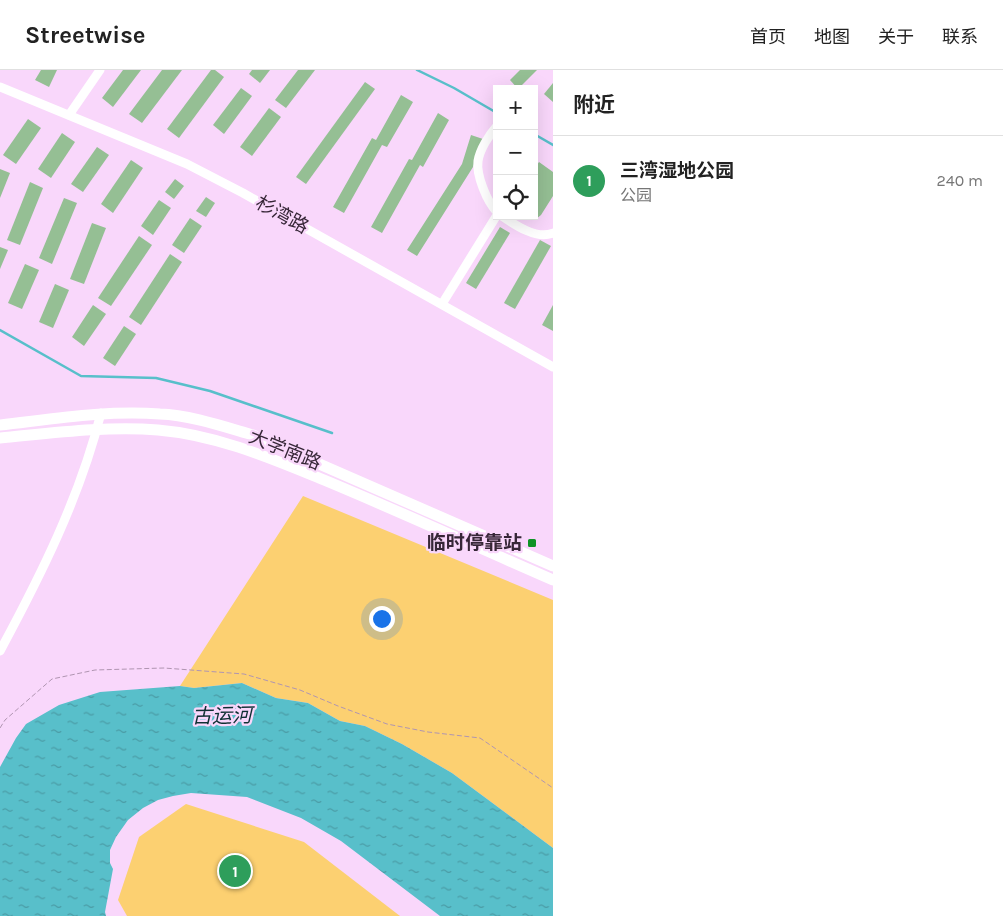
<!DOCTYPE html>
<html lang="zh">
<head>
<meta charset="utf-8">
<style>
	body { margin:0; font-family:Karla,"Noto Sans SC",sans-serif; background:#f2f2f2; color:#222 }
	.controls { position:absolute; right:15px; top:15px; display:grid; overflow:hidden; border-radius:0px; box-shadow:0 5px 20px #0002 }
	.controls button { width:45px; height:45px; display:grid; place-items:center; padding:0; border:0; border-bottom:1px solid #e0e0e0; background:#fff; color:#222; font:25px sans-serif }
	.you { position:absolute; left:381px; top:548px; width:18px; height:18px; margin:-12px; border:4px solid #fff; border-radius:50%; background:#1a73e8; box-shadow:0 0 0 8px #1a73e833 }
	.badge { display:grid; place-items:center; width:32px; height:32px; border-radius:50%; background:#0e9325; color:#fff; font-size:16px; font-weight:700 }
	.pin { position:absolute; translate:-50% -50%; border:2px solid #fff; box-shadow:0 1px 5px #0006 }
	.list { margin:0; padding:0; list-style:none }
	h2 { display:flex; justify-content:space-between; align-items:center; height:65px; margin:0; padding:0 20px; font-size:21px }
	h2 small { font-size:16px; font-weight:400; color:#767676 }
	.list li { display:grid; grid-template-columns:32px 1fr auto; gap:15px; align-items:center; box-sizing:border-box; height:90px; padding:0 20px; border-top:1px solid #e0e0e0 }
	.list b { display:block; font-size:19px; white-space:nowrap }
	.list p { margin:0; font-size:16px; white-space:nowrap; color:#767676 }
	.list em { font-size:16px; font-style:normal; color:#767676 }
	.icon { flex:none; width:28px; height:28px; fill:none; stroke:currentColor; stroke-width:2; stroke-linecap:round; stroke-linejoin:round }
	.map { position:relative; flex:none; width:553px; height:846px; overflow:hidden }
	header { display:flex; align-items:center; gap:30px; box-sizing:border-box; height:70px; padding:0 25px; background:#fff; border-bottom:1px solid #e0e0e0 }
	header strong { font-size:24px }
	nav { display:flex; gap:28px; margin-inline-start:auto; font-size:18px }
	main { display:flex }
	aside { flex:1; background:#fff }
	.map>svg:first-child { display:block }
	.park { fill:#fcd071 }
	.water { fill:url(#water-ripples) }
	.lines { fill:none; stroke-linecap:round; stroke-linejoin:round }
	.stream { stroke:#58bfca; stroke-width:2.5 }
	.building { fill:#95bf94 }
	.path { stroke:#b095b1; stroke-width:1; stroke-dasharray:5 2.5; stroke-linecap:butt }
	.minor { stroke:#fff; stroke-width:9 }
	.major { stroke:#fff; stroke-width:11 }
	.poi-dot { fill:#0e9325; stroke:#f9d7fb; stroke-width:2 }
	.labels { text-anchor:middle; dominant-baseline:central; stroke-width:4.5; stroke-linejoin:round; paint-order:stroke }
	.street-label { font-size:19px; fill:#362637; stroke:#f9d7fb }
	.poi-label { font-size:19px; font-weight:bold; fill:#362637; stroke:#f9d7fb; text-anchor:end }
	.water-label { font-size:20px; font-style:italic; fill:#0f3033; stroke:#f9d7fb }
</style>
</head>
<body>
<header>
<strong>Streetwise</strong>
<nav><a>首页</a><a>地图</a><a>关于</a><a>联系</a></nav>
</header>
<main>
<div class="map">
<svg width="553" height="846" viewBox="0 0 553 846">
	<defs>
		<pattern id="water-ripples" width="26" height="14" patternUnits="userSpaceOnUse" patternTransform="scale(1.25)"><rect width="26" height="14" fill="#58bfca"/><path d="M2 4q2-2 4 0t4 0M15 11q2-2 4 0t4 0" fill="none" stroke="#4a9ba5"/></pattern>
	</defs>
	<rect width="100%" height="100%" fill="#f9d7fb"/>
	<!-- park -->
	<g class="park">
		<polygon points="303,426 553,530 553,778 452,703 402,674 365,656 340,651 308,633 276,628 242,613 194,618 180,616"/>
		<polygon points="186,734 304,772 400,846 127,846 118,830 139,767"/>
	</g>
	<!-- water -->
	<polygon class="water" points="242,613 276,628 308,633 340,651 365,656 402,674 452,703 553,778 553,846 440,846 341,771 301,748 247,727 191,723 173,726 158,730 143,738 128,750 116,767 110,780 110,793 113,799 105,842 106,846 0,846 0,697 16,668 26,654 59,635 100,622 180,616 194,618"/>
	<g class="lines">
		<!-- stream -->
		<g class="stream">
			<polyline points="417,0 454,18 497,43"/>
			<polyline points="534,64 553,75"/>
			<polyline points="0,260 81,306 156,308 210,321 332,363"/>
		</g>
	</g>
	<!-- building -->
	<g class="building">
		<polygon points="41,0 57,0 49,17 35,10"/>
		<polygon points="123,0 141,0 113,37 102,28"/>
		<polygon points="162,0 182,0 142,53 129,44"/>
		<polygon points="211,0 215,0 224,7 179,68 167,59"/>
		<polygon points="252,0 270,0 260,13 249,4"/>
		<polygon points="298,0 315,0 286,38 275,30"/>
		<polygon points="520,0 537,0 518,19 510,10"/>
		<polygon points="365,12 375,19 306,114 296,107"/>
		<polygon points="553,13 553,32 544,24"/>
		<polygon points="241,18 252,26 224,64 213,55"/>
		<polygon points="401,25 413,32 387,77 382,75 344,143 333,137 372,68 376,70"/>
		<polygon points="269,38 281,47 252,86 240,77"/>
		<polygon points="438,43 449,50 423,97 420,95 382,163 371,157 409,89 412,90"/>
		<polygon points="28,49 41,58 16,94 3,85"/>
		<polygon points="62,63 75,72 51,108 38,99"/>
		<polygon points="471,65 483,69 473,97 417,186 407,180 462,94"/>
		<polygon points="97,77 109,85 83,122 71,114"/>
		<polygon points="131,90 143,98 113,143 101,134"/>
		<polygon points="539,92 553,102 553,126 541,145 536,149 532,146 534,146 534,112 538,106 534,103 534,99"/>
		<polygon points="0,99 10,103 0,128"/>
		<polygon points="175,109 184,116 174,129 165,122"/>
		<polygon points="30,112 43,118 20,175 7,170"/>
		<polygon points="206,127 215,133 206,147 196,141"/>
		<polygon points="64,128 77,133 52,194 39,188"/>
		<polygon points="159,130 171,138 153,165 141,156"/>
		<polygon points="190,148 202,156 184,183 172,175"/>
		<polygon points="92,153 106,158 84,214 70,209"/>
		<polygon points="500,157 510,163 476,219 466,213"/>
		<polygon points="139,166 152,175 111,236 98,228"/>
		<polygon points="540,170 551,176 515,239 504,233"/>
		<polygon points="0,177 8,180 0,199"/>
		<polygon points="170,184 182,192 141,255 129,247"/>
		<polygon points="25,194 39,200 22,239 8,233"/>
		<polygon points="55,214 69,220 53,258 39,252"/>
		<polygon points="93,235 106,244 84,276 72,267"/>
		<polygon points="553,235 553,261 542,255"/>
		<polygon points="124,256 136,264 115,296 103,288"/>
	</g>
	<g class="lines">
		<!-- path -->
		<polyline class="path" points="0,658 5,650 52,609 95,600 164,598 244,604 300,620 338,636 387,654 428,662 480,668 553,718"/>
		<!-- minor -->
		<g class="minor">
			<polyline points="0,17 187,94 243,123 553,297"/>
			<polyline points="69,45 100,0"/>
			<path d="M497 56C489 65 480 79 478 91 476 105 487 132 497 142"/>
			<path d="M502 146C515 155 537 170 553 163"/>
			<polyline points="442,234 497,145"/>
			<path d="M0 581C41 505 80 427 101 343"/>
		</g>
		<!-- major -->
		<g class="major">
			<path d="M0 355C53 349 106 340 160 344 190 345 225 357 253 365L553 496"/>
			<path d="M0 368C53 363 106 356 158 360 217 365 270 388 324 410 401 442 477 477 553 510"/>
		</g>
	</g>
	<!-- markers -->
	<rect class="poi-dot" x="527" y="468" width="10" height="10" rx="2.5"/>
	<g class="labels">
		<!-- street labels -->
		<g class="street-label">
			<text transform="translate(282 145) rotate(29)">杉湾路</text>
			<text transform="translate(285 380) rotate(22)">大学南路</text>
		</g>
		<!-- poi labels -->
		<g class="poi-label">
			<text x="522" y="473">临时停靠站</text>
		</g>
		<!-- water labels -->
		<g class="water-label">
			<text transform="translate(222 646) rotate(-1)">古运河</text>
		</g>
	</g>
</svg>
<div class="controls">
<button>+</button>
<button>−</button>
<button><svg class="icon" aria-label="locate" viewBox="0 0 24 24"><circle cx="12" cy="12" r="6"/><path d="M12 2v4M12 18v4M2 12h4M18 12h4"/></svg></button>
</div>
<div class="you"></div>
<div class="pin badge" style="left:235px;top:801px;background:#2e9e5b">1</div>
</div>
<aside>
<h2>附近<small></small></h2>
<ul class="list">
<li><span class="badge" style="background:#2e9e5b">1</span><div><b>三湾湿地公园</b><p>公园</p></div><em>240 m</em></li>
</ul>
</aside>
</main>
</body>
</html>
